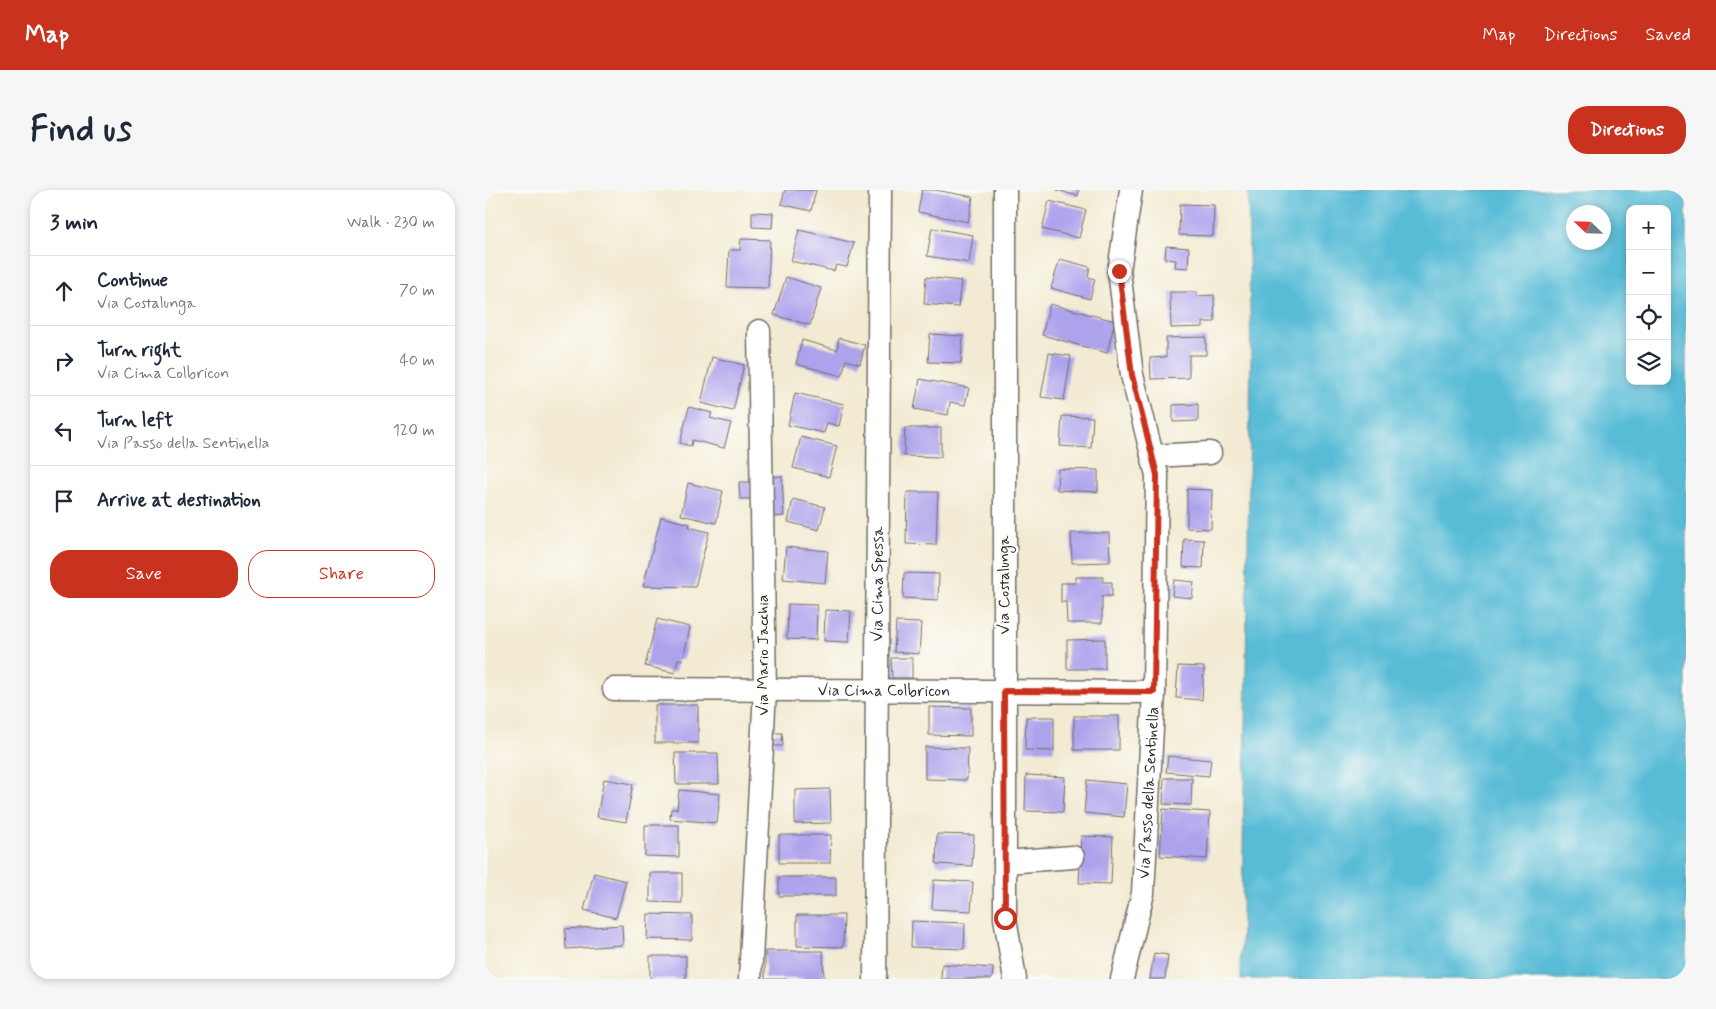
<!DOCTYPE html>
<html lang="en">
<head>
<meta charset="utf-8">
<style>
	body { margin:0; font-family:Mynerve,sans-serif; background:#f6f6f7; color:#1f2937 }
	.controls { position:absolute; right:15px; top:15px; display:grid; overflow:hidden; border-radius:10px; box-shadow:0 2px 8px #0003 }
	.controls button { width:45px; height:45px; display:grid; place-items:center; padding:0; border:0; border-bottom:1px solid #e0e1e3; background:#fff; color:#1f2937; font:25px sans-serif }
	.compass { position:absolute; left:1081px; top:15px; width:45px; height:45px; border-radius:50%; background:#fff; box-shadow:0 2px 8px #0003; rotate:293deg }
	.stop { position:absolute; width:15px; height:15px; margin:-11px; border:4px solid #c8321e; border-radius:50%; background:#fff }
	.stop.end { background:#c8321e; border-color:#fff; box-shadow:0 1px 5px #0008 }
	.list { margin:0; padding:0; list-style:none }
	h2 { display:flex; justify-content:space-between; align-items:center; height:65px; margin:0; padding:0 20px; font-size:21px }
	h2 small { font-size:16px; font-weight:400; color:#747a83 }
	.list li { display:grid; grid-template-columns:32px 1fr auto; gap:15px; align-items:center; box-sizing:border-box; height:70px; padding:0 20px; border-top:1px solid #e0e1e3 }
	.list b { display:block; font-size:19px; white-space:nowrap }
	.list p { margin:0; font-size:16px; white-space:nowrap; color:#747a83 }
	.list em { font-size:16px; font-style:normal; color:#747a83 }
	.actions { display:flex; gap:10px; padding:15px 20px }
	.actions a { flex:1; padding:11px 0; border:1px solid #c8321e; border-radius:20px; text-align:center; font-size:18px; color:#c8321e }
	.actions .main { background:#c8321e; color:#fff }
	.icon { flex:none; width:28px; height:28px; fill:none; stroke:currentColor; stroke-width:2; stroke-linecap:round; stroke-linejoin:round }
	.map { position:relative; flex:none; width:1201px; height:789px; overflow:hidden; border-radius:20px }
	header { display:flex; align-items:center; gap:30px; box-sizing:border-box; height:70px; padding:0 25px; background:#c8321e; color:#fff }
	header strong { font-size:24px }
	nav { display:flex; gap:28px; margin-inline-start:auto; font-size:18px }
	.intro { display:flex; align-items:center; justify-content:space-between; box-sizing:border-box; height:120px; padding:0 30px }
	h1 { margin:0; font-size:35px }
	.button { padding:12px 22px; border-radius:20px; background:#c8321e; color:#fff; font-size:18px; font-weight:700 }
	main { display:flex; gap:30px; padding:0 30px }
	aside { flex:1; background:#fff; border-radius:20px; box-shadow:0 2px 8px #0003 }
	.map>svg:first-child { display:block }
	.water { fill:#59bcd7; stroke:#427481; fill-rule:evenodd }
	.building { fill:#ada2ec }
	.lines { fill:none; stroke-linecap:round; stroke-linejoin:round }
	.minor-casing { stroke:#716e65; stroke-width:25 }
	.minor { stroke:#fff; stroke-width:22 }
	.route { stroke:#c8321e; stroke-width:6 }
	.labels { text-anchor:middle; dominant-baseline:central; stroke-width:5; stroke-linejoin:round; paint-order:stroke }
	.street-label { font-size:16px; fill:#2b2b2b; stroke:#fdfcf7 }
</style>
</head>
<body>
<header>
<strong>Map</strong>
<nav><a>Map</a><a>Directions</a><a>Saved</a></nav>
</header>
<div class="intro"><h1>Find us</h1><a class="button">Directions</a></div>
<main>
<aside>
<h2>3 min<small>Walk · 230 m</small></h2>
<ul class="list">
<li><svg class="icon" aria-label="ahead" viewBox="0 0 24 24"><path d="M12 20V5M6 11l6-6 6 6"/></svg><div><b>Continue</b><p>Via Costalunga</p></div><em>70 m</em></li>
<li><svg class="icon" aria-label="right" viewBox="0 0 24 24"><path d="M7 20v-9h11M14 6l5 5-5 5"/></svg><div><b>Turn right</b><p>Via Cima Colbricon</p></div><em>40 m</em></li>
<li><svg class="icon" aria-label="left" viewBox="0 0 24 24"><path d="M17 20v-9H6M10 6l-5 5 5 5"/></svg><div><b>Turn left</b><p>Via Passo della Sentinella</p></div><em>120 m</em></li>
<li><svg class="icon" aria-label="arrive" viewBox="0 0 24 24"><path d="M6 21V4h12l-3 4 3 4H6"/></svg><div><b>Arrive at destination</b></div></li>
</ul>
<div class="actions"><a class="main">Save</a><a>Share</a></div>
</aside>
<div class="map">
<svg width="1201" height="789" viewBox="0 0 1201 789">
	<rect width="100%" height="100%" fill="#fdfcf7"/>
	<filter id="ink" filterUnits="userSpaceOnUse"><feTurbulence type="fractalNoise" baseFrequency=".02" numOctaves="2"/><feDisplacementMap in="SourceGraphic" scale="10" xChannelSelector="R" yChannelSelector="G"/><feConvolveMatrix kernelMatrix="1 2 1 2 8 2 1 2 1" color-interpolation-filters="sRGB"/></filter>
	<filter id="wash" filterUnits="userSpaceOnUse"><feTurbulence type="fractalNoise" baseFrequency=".0096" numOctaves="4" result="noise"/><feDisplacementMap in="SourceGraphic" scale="20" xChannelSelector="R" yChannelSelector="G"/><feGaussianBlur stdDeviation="1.12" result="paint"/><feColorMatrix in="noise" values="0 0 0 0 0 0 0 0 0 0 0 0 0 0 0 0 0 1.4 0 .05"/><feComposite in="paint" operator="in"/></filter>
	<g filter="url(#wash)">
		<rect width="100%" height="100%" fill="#f2ead2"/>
		<!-- water -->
		<path class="water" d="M763 0H1201V789H756L766 168ZM1145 19H1182V191H1145ZM1088 22H1118V52H1088Z"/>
		<g id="blocks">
			<!-- building -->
			<g class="building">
				<polygon points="300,0 331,0 326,21 296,14"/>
				<polygon points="437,0 450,0 488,7 483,32 433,22"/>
				<polygon points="572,0 594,0 593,6"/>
				<polygon points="564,11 601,20 594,48 557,39"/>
				<polygon points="695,14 729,15 728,46 694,45"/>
				<polygon points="267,22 288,23 287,38 267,37"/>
				<polygon points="447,38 488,45 484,73 442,66"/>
				<polygon points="314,40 369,53 362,77 351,75 349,81 306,71"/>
				<polygon points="256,49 285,50 283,98 242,97 244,60 255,60"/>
				<polygon points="681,56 704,58 703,78 690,77 691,70 680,69"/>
				<polygon points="575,69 605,77 603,87 610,89 605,109 566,98"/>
				<polygon points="301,87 336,98 325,135 289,125"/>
				<polygon points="441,87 476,91 473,117 439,114"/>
				<polygon points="685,102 712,102 712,106 729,105 730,132 718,132 718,137 686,138"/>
				<polygon points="565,114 630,131 622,163 557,145"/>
				<polygon points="445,144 478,146 476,173 443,172"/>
				<polygon points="721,147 721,165 704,165 704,188 666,189 665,168 681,167 681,148"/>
				<polygon points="354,148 380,155 375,174 361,170 357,186 311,174 317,150 352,160"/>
				<polygon points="564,163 586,166 579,210 556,207"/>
				<polygon points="227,167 259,175 248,221 216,213"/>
				<polygon points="435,189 484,198 480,215 465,212 463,225 429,219"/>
				<polygon points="310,203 359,214 354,236 342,233 339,243 303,235"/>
				<polygon points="713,214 713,231 688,232 688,215"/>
				<polygon points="204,217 227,223 225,228 246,233 239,258 207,250 206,256 195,253"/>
				<polygon points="577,226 608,227 606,258 575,256"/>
				<polygon points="420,238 456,238 456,267 419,266"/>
				<polygon points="316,247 352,256 344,287 308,278"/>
				<polygon points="573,279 613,280 613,302 572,300"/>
				<polygon points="297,286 299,326 286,327 283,287"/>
				<polygon points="254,292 265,292 266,309 255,309"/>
				<polygon points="203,293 238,301 231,333 196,325"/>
				<polygon points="702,299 727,300 726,339 702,338"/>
				<polygon points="422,302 453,302 451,355 421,354"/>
				<polygon points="308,309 340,317 334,340 303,332"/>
				<polygon points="176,327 205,334 204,337 224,342 210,397 158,396"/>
				<polygon points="586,343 624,343 625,372 587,373"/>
				<polygon points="699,349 719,350 718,378 698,377"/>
				<polygon points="301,357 343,361 340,393 298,389"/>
				<polygon points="419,383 454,384 453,410 418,408"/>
				<polygon points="591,387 618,387 618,392 627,392 627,406 617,406 617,433 582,433 581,412 576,412 576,393 591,393"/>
				<polygon points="689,390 709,392 707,408 687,406"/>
				<polygon points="303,414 332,415 331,450 302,449"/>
				<polygon points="340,420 366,421 364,452 339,451"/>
				<polygon points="172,429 205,437 198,470 193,469 190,483 160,476"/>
				<polygon points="411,432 436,433 434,464 409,462"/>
				<polygon points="620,449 620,479 582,479 582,450"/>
				<polygon points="406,468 427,468 427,488 407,488"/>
				<polygon points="693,476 719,477 717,510 691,508"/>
				<rect x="170" y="515" width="43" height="38"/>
				<polygon points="444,517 486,518 486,546 444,545"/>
				<rect x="589" y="526" width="45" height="34"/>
				<polygon points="541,527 569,527 569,561 540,560"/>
				<polygon points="289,543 297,543 298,556 289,556"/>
				<polygon points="440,557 483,558 482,590 440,589"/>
				<polygon points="190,563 233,563 234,594 191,594"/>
				<polygon points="683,566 726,570 724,586 681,582"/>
				<polygon points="541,585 580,587 578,622 540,621"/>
				<polygon points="679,588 707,588 706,615 678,614"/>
				<polygon points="119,589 148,594 141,632 112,627"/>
				<polygon points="602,590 642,594 639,627 599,623"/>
				<polygon points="345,599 346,633 310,634 310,600"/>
				<polygon points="194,600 235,604 232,633 185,629 186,619 192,619"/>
				<polygon points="678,619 725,622 722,669 675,666"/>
				<polygon points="160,635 194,635 194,667 160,666"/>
				<polygon points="452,644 489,645 487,676 451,674"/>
				<polygon points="294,645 346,645 345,673 294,673"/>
				<polygon points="596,646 628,647 626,694 594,693"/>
				<polygon points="109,683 141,691 131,728 99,720"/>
				<polygon points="165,683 197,683 197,713 165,712"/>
				<rect x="294" y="687" width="57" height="19"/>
				<polygon points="449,690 488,692 486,721 447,719"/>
				<polygon points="163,724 207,725 207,750 162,749"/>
				<polygon points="312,725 359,725 358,757 312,756"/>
				<polygon points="427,731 480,733 479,759 426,757"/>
				<polygon points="137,735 138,755 81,759 80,739"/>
				<polygon points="280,761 338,761 339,789 280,789"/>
				<polygon points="669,763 683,765 680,789 665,789"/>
				<rect x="165" y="766" width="36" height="23"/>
				<polygon points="457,774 508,778 507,789 456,789"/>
			</g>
		</g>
	</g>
	<g filter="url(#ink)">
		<use href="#blocks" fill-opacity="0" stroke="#716e65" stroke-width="1"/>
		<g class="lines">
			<defs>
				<g id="minor">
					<polyline points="520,0 520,728 530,789"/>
					<polyline points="667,266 725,263"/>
					<path id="s1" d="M129 499 669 502"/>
					<polyline points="520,672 588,667"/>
					<polyline points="265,789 280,500 274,141"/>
					<path id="s2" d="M390 789 395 0"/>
					<path id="s3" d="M637 789 658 703 669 502 672 285 647 185 634 81 646 0"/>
				</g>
			</defs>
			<!-- minor casing -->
			<use href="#minor" class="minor-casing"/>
			<!-- minor -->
			<use href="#minor" class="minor"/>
		</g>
	</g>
	<g class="lines" filter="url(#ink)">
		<!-- route -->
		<polyline class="route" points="520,728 519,501 669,502 672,285 647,185 634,81"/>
	</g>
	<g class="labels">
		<!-- street labels -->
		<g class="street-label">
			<text stroke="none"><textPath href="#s2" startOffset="395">Via Cima Spessa</textPath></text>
			<text transform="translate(519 395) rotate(-90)">Via Costalunga</text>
			<text transform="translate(278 465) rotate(-90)">Via Mario Jacchia</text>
			<text stroke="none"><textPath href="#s1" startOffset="270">Via Cima Colbricon</textPath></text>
			<text stroke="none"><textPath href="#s3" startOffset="189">Via Passo della Sentinella</textPath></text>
		</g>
	</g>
</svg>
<div class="controls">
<button>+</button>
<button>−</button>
<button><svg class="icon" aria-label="locate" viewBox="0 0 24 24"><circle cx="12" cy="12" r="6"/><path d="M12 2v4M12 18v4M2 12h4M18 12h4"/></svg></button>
<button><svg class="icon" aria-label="layers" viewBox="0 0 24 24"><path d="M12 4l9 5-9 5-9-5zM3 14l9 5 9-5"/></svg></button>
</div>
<svg class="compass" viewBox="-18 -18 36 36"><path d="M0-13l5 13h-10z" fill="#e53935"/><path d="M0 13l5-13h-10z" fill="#747a83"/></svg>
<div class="stop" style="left:520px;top:728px"></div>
<div class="stop end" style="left:634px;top:81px"></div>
</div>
</main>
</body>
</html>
